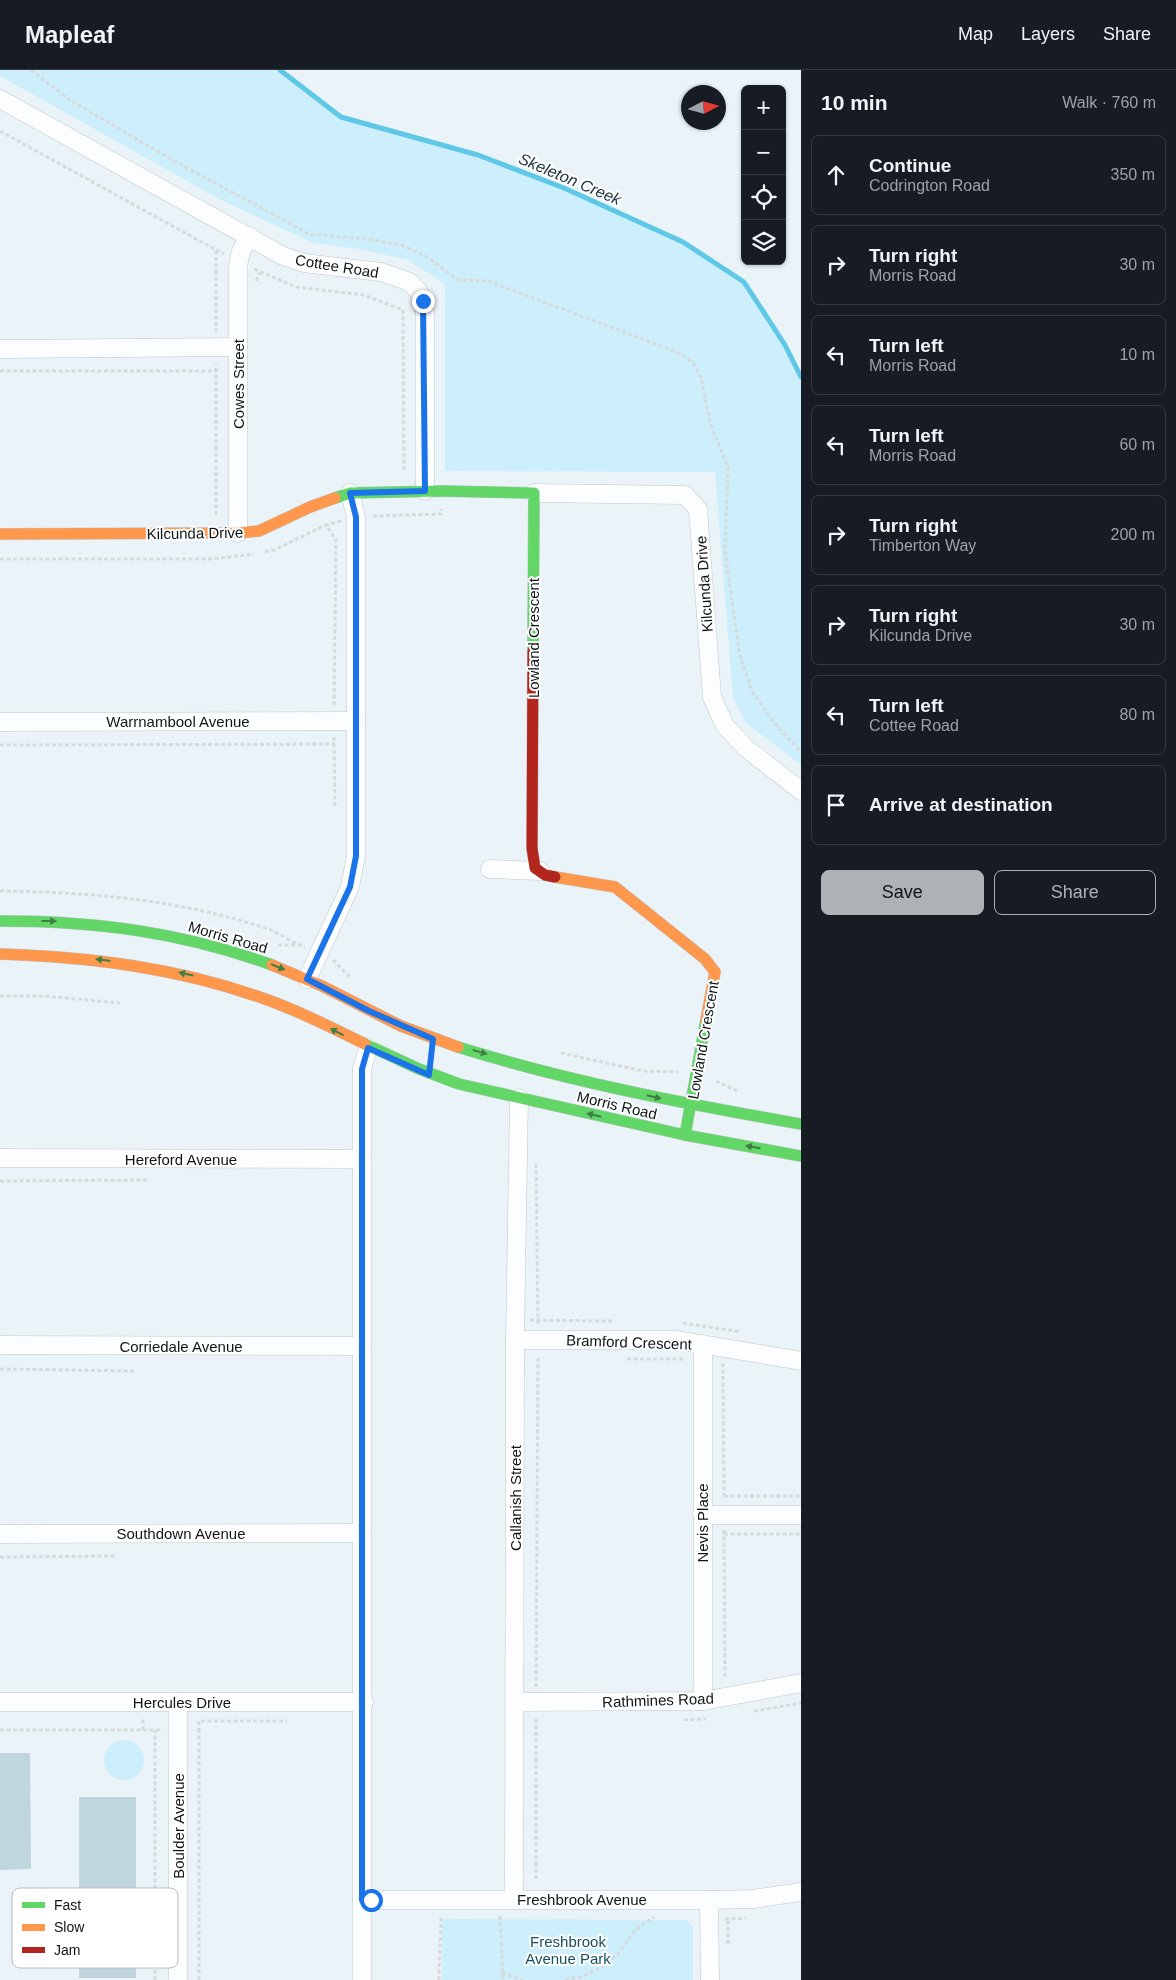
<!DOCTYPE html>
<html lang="en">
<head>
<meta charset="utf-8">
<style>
	body { margin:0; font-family:Arial,sans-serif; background:#20242c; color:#f1f3f6 }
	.controls { position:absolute; right:15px; top:15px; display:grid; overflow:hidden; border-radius:8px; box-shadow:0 1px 4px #0004 }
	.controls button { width:45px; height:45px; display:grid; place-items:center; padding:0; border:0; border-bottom:1px solid #363941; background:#171b24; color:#f1f3f6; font:25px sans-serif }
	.compass { position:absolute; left:681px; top:15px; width:45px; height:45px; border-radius:50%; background:#171b24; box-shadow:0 1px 4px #0004; rotate:84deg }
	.stop { position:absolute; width:15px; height:15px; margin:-11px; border:4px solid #1a73e8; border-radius:50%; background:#fff }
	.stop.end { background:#1a73e8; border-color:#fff; box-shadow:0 1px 5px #0008 }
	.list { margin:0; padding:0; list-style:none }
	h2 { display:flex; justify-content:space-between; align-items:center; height:65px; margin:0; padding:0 20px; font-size:21px }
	h2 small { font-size:16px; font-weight:400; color:#9ea1a6 }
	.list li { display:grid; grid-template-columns:32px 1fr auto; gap:15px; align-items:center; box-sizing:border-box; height:80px; margin:0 10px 10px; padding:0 10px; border:1px solid #363941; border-radius:8px }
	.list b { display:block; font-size:19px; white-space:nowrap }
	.list p { margin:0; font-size:16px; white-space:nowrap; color:#9ea1a6 }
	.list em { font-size:16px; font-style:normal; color:#9ea1a6 }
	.actions { display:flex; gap:10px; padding:15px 20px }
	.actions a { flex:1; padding:11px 0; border:1px solid #aeb2b5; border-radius:8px; text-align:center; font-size:18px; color:#aeb2b5 }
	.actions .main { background:#aeb2b5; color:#111 }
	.icon { flex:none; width:28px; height:28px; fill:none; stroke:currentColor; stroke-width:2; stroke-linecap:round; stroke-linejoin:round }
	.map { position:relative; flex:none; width:801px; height:1910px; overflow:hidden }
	header { display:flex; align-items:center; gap:30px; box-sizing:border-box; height:70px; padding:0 25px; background:#171b24; border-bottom:1px solid #363941 }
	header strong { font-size:24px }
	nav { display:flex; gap:28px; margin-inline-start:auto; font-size:18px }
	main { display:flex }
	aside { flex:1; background:#171b24 }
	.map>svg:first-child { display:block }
	.green { fill:#cdeefb }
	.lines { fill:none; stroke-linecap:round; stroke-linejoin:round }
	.stream { stroke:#5fc8e7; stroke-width:5 }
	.building { fill:#c0d6df }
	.street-casing { stroke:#c0c7ca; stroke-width:19 }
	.fast-casing { stroke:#c0c7ca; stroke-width:12 }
	.slow-casing { stroke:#c0c7ca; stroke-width:12 }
	.jam-casing { stroke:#c0c7ca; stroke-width:12 }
	.path { stroke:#d6dadb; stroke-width:3; stroke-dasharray:4 2.5; stroke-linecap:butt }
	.street { stroke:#fcfdfe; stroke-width:18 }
	.fast { stroke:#63d668; stroke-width:11 }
	.slow { stroke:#ff974d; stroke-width:11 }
	.jam { stroke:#b3261e; stroke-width:11 }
	.oneway { fill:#3d7f44 }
	.route { stroke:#1a73e8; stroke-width:6 }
	.labels { text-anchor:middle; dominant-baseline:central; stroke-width:4; stroke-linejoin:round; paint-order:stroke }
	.street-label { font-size:15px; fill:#0e1517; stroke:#fff }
	.park-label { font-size:15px; fill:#174e60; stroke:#fff }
	.water-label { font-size:16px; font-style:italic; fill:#20373f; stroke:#fff }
	.key { fill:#fff; stroke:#b7b9b9; stroke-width:1 }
	.key-label { font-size:14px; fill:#0e1517 }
</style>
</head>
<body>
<header>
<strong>Mapleaf</strong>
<nav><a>Map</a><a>Layers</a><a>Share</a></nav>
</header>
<main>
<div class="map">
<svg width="801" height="1910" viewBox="0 0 801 1910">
	<rect width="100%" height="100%" fill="#eaf4f8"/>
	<!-- green -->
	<g class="green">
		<polygon points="0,0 280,0 341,47 478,85 564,118 683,172 744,212 785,275 801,307 801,695 746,653 733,628 715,402 445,401 445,214 408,190 359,179 313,173 221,130 0,6"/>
		<circle cx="124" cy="1690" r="20"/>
		<polygon points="442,1849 686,1850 693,1857 693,1910 442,1910"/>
	</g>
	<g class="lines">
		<!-- stream -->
		<polyline class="stream" points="280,0 341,47 478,85 564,118 683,172 744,212 785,275 801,307"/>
	</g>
	<!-- building -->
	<g class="building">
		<polygon points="0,1683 30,1683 31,1799 0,1800"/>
		<rect x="79" y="1727" width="57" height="181"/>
	</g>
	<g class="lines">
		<defs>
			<g id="street">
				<polyline points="0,29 283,186 304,193 381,202 402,209 411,213 418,221 423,231 425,243 425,421"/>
				<polyline points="0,279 238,277"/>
				<polyline points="534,423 685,425 698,439 712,627 725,656 747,679 801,721"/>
				<polyline points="238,463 238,196 241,181 249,166"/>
				<polyline points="0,652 356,651"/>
				<polyline points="490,799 540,801"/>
				<polyline points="307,909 350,817 356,786 356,447 350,423"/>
				<polyline points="0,1088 362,1089"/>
				<polyline points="515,1270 677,1270 801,1291"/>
				<polyline points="703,1274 703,1631"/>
				<polyline points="0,1275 362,1276"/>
				<polyline points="702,1445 801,1445"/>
				<polyline points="0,1464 362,1463"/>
				<polyline points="0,1632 364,1632"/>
				<polyline points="178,1632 178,1910"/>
				<polyline points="515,1632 703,1631 801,1613"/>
				<polyline points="514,1829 515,1270 519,1028"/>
				<polyline points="362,1830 709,1830 753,1829 801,1822"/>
				<polyline points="709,1830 710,1910"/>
				<polyline points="362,1910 362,999 368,978"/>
			</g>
			<g id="fast">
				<polyline points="335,428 350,423 442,421 534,423 533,581"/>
				<path d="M0 851C96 851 181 862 272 895"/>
				<polyline points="365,974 419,999 459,1014 685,1065 801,1086"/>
				<path d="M458 977C570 1012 686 1034 801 1054"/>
				<polyline points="685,1065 706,950"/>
			</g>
			<g id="slow">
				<polyline points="0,464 238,463 259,461 310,437 335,428"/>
				<polyline points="555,807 615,817 705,889 715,902 706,950"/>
				<path d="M0 884C91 887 179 898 265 929 300 941 332 958 365 974"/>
				<polyline points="272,895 322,916 401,956 458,977"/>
			</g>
			<polyline id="jam" points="533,581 532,778 535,798 545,805 555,807"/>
		</defs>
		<!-- street casing -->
		<use href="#street" class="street-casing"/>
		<!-- fast casing -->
		<use href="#fast" class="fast-casing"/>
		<!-- slow casing -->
		<use href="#slow" class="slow-casing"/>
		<!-- jam casing -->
		<use href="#jam" class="jam-casing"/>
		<!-- path -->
		<g class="path">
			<polyline points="31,0 70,30 169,88 309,164 368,169 401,175 427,187 458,210 488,211 653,273 681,284 693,293 701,307 710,353 728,398 725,482 740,586 753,623 775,654 801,682"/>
			<polyline points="0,61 216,180 216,263"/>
			<polyline points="216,180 224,184"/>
			<polyline points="254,199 296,217 364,225 403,240 404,402"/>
			<polyline points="256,211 260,203"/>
			<polyline points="0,301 216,301"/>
			<polyline points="216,445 216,294"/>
			<polyline points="373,446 441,444 441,439"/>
			<polyline points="265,482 274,480 326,455"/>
			<polyline points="0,489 212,489 254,484"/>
			<polyline points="334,635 336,470 326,455 342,451"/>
			<polyline points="334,667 335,738"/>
			<polyline points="0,675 335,674"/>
			<path d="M0 821C92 822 183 830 271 860 282 865 293 873 305 877"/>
			<polyline points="278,875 296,875"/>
			<polyline points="333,890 350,907"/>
			<polyline points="0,926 43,926 120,933"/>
			<polyline points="561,983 643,1001 678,1002"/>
			<polyline points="716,1011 737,1021"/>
			<polyline points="536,1094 538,1255"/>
			<polyline points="0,1111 147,1110"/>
			<polyline points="530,1250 612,1251"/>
			<polyline points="683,1253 741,1262"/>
			<polyline points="627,1289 683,1289"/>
			<polyline points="721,1295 723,1295 724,1429"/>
			<polyline points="0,1299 134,1301"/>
			<polyline points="724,1426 801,1426"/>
			<polyline points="724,1460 725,1609"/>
			<polyline points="724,1464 801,1464"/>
			<polyline points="0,1487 116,1486"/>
			<polyline points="536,1617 538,1286"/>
			<polyline points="754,1641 801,1633"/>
			<polyline points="536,1649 536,1811"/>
			<polyline points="684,1650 706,1649"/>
			<polyline points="0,1660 143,1660 143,1647"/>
			<polyline points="143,1660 163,1660"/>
			<polyline points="197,1660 199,1660 199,1651 287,1651"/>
			<polyline points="500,1846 503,1910"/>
			<polyline points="725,1849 746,1848"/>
			<polyline points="728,1874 728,1849"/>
			<polyline points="502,1903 523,1910"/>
			<polyline points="155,1910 155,1660"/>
			<polyline points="199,1910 199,1660"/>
			<polyline points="439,1910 441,1847"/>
			<polyline points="565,1910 581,1907 600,1898 617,1885 635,1860 654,1847"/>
		</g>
		<!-- street -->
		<use href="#street" class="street"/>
		<!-- fast -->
		<use href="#fast" class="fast"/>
		<!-- slow -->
		<use href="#slow" class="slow"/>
		<!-- jam -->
		<use href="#jam" class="jam"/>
	</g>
	<!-- one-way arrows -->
	<defs><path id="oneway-solid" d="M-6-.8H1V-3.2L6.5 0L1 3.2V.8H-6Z" transform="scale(1.25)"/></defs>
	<g class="oneway">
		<use href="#oneway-solid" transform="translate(49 851)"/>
		<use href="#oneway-solid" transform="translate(103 890) rotate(-173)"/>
		<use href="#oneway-solid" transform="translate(278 897) rotate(22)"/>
		<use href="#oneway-solid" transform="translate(186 904) rotate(-168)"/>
		<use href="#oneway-solid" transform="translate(337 962) rotate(-153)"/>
		<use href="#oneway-solid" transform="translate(480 982) rotate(16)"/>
		<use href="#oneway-solid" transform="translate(654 1027) rotate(13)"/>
		<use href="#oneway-solid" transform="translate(594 1045) rotate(-167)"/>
		<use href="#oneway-solid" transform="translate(753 1077) rotate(-170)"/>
	</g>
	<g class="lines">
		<!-- route -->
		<polyline class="route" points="371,1830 362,1830 362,999 368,978 429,1005 433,969 369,941 307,909 350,817 356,786 356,447 350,423 425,421 423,231"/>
	</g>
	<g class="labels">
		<!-- street labels -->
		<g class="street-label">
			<text transform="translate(337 196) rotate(9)">Cottee Road</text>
			<text transform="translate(238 314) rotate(-90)">Cowes Street</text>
			<text transform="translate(195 463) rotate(-1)">Kilcunda Drive</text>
			<text transform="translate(704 514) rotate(-94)">Kilcunda Drive</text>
			<text transform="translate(533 568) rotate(-90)">Lowland Crescent</text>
			<text x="178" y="651">Warrnambool Avenue</text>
			<text transform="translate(228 867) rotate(16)">Morris Road</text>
			<text transform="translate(703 970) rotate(-80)">Lowland Crescent</text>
			<text transform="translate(617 1035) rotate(13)">Morris Road</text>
			<text x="181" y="1089">Hereford Avenue</text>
			<text transform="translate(629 1272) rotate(2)">Bramford Crescent</text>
			<text x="181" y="1276">Corriedale Avenue</text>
			<text transform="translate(515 1428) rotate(-90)">Callanish Street</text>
			<text transform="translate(702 1453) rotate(-90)">Nevis Place</text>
			<text x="181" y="1463">Southdown Avenue</text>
			<text transform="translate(658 1630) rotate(-2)">Rathmines Road</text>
			<text x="182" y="1632">Hercules Drive</text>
			<text transform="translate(178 1756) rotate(-90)">Boulder Avenue</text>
			<text x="582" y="1829">Freshbrook Avenue</text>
		</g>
		<!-- park labels -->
		<g class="park-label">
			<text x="568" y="1871">Freshbrook<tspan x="568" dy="17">Avenue Park</tspan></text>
		</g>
		<!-- water labels -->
		<g class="water-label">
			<text transform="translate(570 109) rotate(23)">Skeleton Creek</text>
		</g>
	</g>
	<!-- legend -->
	<rect x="12" y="1818" width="166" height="80" rx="8" class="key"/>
	<rect x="22" y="1832" width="23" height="6" fill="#63d668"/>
	<rect x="22" y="1854" width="23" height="7" fill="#ff974d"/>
	<rect x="22" y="1877" width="23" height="6" fill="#b3261e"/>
	<g class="key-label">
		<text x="54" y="1840">Fast</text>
		<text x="54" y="1862">Slow</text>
		<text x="54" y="1885">Jam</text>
	</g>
</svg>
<div class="controls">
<button>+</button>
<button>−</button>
<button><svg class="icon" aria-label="locate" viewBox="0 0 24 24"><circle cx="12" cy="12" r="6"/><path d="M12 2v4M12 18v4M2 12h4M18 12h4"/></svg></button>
<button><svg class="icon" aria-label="layers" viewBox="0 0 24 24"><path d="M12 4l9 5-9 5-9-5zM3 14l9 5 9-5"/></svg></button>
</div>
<svg class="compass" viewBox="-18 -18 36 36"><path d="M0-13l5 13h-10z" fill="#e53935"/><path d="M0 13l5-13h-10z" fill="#9ea1a6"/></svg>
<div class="stop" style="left:371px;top:1830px"></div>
<div class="stop end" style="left:423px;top:231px"></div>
</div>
<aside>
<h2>10 min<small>Walk · 760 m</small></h2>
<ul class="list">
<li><svg class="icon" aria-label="ahead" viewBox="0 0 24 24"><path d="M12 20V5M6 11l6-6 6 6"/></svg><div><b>Continue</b><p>Codrington Road</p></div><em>350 m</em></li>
<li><svg class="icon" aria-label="right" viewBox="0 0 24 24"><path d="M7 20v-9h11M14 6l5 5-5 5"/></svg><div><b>Turn right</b><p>Morris Road</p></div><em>30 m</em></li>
<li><svg class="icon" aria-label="left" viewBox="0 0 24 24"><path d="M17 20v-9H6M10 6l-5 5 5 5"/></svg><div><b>Turn left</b><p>Morris Road</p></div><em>10 m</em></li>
<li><svg class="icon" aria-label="left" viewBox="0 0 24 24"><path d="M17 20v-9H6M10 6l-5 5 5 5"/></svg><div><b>Turn left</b><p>Morris Road</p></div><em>60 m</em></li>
<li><svg class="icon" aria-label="right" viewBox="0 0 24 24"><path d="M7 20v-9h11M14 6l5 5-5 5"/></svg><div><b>Turn right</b><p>Timberton Way</p></div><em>200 m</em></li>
<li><svg class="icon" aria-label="right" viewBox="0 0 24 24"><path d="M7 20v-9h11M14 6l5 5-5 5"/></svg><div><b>Turn right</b><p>Kilcunda Drive</p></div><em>30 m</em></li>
<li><svg class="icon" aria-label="left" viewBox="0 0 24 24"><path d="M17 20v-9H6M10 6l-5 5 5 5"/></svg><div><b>Turn left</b><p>Cottee Road</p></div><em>80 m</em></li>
<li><svg class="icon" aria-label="arrive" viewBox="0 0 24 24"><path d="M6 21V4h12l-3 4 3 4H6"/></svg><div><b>Arrive at destination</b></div></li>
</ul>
<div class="actions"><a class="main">Save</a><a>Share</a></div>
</aside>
</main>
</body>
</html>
